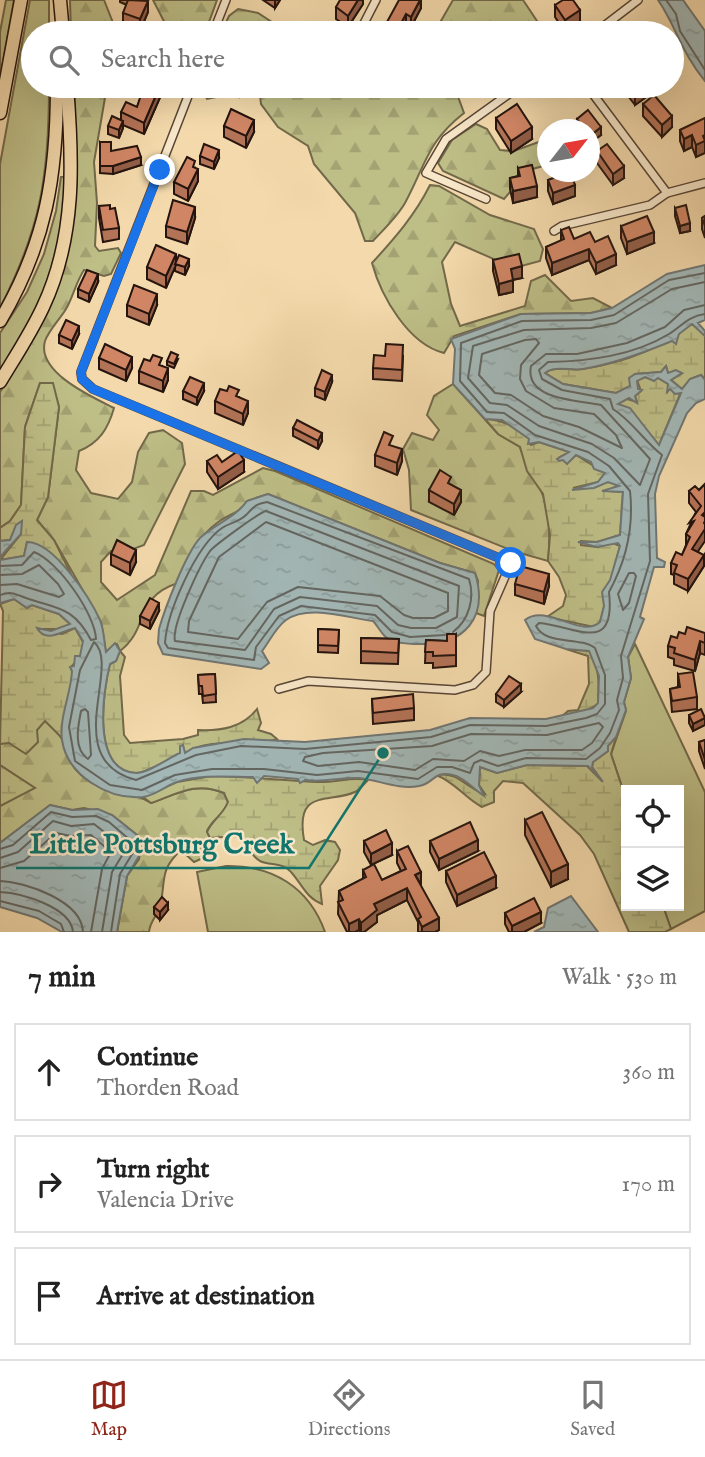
<!DOCTYPE html>
<html lang="en">
<head>
<meta charset="utf-8">
<style>
	body { margin:0; font-family:"IM FELL English",serif; background:#f6f6f6; color:#222 }
	.controls { position:absolute; right:21px; bottom:21px; display:grid; overflow:hidden; border-radius:0px; box-shadow:0 7px 28px #0002 }
	.controls button { width:63px; height:63px; display:grid; place-items:center; padding:0; border:0; border-bottom:2px solid #e0e0e0; background:#fff; color:#222; font:35px sans-serif }
	.compass { position:absolute; left:537px; top:119px; width:63px; height:63px; border-radius:50%; background:#fff; box-shadow:0 7px 28px #0002; rotate:59deg }
	.stop { position:absolute; width:21px; height:21px; margin:-16px; border:5px solid #1a73e8; border-radius:50%; background:#fff }
	.stop.end { background:#1a73e8; border-color:#fff; box-shadow:0 2px 7px #0008 }
	.list { margin:0; padding:0; list-style:none }
	h2 { display:flex; justify-content:space-between; align-items:center; height:91px; margin:0; padding:0 28px; font-size:30px }
	h2 small { font-size:23px; font-weight:400; color:#767676 }
	.list li { display:grid; grid-template-columns:46px 1fr auto; gap:21px; align-items:center; box-sizing:border-box; height:98px; margin:0 14px 14px; padding:0 14px; border:2px solid #e0e0e0; border-radius:0px }
	.list b { display:block; font-size:26px; white-space:nowrap }
	.list p { margin:0; font-size:23px; white-space:nowrap; color:#767676 }
	.list em { font-size:23px; font-style:normal; color:#767676 }
	.icon { flex:none; width:38px; height:38px; fill:none; stroke:currentColor; stroke-width:2; stroke-linecap:round; stroke-linejoin:round }
	.map { position:relative; flex:none; width:705px; height:932px; overflow:hidden }
	.search { position:absolute; background:#fff; box-shadow:0 7px 28px #0002; left:21px; right:21px; top:21px; height:77px; display:flex; align-items:center; gap:18px; box-sizing:border-box; padding:0 24px; border-radius:38px; color:#767676; font-size:26px }
	.sheet { height:427px; background:#fff }
	nav { display:flex; justify-content:space-around; align-items:center; box-sizing:border-box; height:98px; border-top:2px solid #e0e0e0; background:#fff; font-size:19px; color:#767676 }
	nav a { display:grid; justify-items:center; gap:4px }
	nav .on { color:#8f2418 }
	.map>svg:first-child { display:block }
	.green { fill:#bebe87; stroke:#72694a; stroke-width:2 }
	.forest { fill:url(#forest-firs); stroke:#72694a; stroke-width:2 }
	.wetland { fill:url(#wetland-marsh); stroke:#72694a; stroke-width:2 }
	.water { fill:url(#water-ripples); stroke:#707673; stroke-width:2; fill-rule:evenodd }
	.lines { fill:none; stroke-linecap:round; stroke-linejoin:round }
	.shore { stroke:#646662; stroke-width:2 }
	.minor-casing { stroke:#584535; stroke-width:10 }
	.motorway-casing { stroke:#25140e; stroke-width:15 }
	.minor { stroke:#f7e6c8; stroke-width:7 }
	.motorway { stroke:#f3d9ab; stroke-width:12 }
	.wall { fill:#b37357; stroke:#25140e; stroke-width:2 }
	.shaded-wall { fill:#925e47; stroke:#25140e; stroke-width:2 }
	.building { fill:#d08665; stroke:#25140e; stroke-width:2 }
	.route { stroke:#1a73e8; stroke-width:9 }
	.leader { fill:none; stroke:#0f766e; stroke-width:2.5 }
	.callout-dot { fill:#0f766e; stroke:#f7e6c8; stroke-width:2.5 }
	.callout-label { font-size:28px; text-anchor:middle; font-weight:bold; fill:#0f766e; stroke:#f7e6c8; stroke-width:5; stroke-linejoin:round; paint-order:stroke }
</style>
</head>
<body>
<div class="map">
<svg width="705" height="932" viewBox="0 0 705 932">
	<defs>
		<pattern id="forest-firs" width="22" height="20" patternUnits="userSpaceOnUse" patternTransform="scale(1.75)"><rect width="22" height="20" fill="#bebe87"/><path d="M5 1l3.5 6h-7zM16 11l3.5 6h-7z" fill="#a3a273"/></pattern>
		<pattern id="wetland-marsh" width="20" height="14" patternUnits="userSpaceOnUse" patternTransform="scale(1.75)"><rect width="20" height="14" fill="#bebe87"/><path d="M1 5h8M5 5V1M11 12h8M15 12V8" fill="none" stroke="#a3a273"/></pattern>
		<pattern id="water-ripples" width="26" height="14" patternUnits="userSpaceOnUse" patternTransform="scale(1.75)"><rect width="26" height="14" fill="#a2b7b6"/><path d="M2 4q2-2 4 0t4 0M15 11q2-2 4 0t4 0" fill="none" stroke="#8b9c9b"/></pattern>
	</defs>
	<rect width="100%" height="100%" fill="#f3d9ab"/>
	<filter id="stains"><feTurbulence type="fractalNoise" baseFrequency=".00286" numOctaves="4"/><feColorMatrix values="0 0 0 0 .2 0 0 0 0 .09 0 0 0 0 .02 0 0 0 .5 -.17"/></filter>
	<radialGradient id="worn" r=".72"><stop offset=".6" stop-color="#630" stop-opacity="0"/><stop offset="1" stop-color="#630" stop-opacity=".3"/></radialGradient>
	<!-- green -->
	<g class="green">
		<polygon points="6,0 14,0 0,77 0,32"/>
		<path d="M30 0H49V33H33V86H49C49 175 41 228 0 308V164Z"/>
		<polygon points="61,177 65,177 65,219 47,290 0,374 0,333 27,292 44,254 56,211"/>
		<polygon points="635,644 705,792 705,911 671,929 663,906 679,906 679,790 626,790 626,799 611,754 626,711 624,702 631,678 628,657"/>
		<path d="M226 866C272 865 309 887 325 932H208L197 872Z"/>
	</g>
	<!-- forest -->
	<g class="forest">
		<polygon points="70,0 104,0 117,33 71,33"/>
		<polygon points="153,0 217,0 205,33 170,33"/>
		<polygon points="453,0 523,0 545,33 434,33"/>
		<polygon points="238,9 258,13 281,28 314,25 329,33 221,33 229,16"/>
		<path d="M74 86H107L94 162 97 203 95 246 99 251 118 248 121 253 111 274 104 276 84 270C76 282 73 297 66 309 60 319 49 330 45 341 36 372 92 397 114 408 108 429 99 443 79 451L76 470 91 493 118 499 132 482 138 452 149 433 163 430 182 443 185 464 144 545 128 551H111L101 562V582L117 600 155 575 191 491H204L213 495 263 468 275 471 494 564 499 570 484 616 476 613 478 581 475 573 440 563 268 494 247 501C239 514 228 514 217 523 196 538 188 560 178 583 134 597 150 628 120 651L117 644 106 652 101 622 54 540 37 520 48 497 59 407 52 383H40L25 427 21 505 10 521 0 528V392L30 342 65 262 71 237 77 182Z"/>
		<polygon points="221,86 217,97 207,99 200,87"/>
		<path d="M259 86H454L464 113C427 142 426 164 405 203 397 217 384 229 373 241H365L355 213 314 164 308 146 278 127 261 104Z"/>
		<polygon points="476,124 487,129 500,150 514,151 547,139 547,165 529,170 504,199 443,171 438,163 452,140"/>
		<path d="M430 185 439 186 490 215 534 229 543 249 540 261 514 268 455 242 442 262 451 304 460 326 525 306 531 281 545 275 571 301 593 298 612 308 591 313 521 314 454 336 444 353C408 344 381 296 372 263 395 238 415 215 430 185Z"/>
		<path d="M453 384 498 434 520 447C527 469 534 475 542 493 551 513 550 540 548 561L513 551 411 510 409 470 403 449 412 433 433 440 439 430 427 415 434 396Z"/>
		<path d="M45 720C50 725 57 731 60 736 68 748 66 762 81 775 106 797 131 789 151 803 177 794 196 781 224 793L228 802C224 815 212 819 207 831L210 838 203 858 194 862 181 850C159 870 166 881 160 907 157 916 150 921 149 932H117L127 876 139 859 142 839 112 815 84 808 72 810 50 805 0 843V806L34 788 0 765V744L37 730Z"/>
	</g>
	<!-- wetland -->
	<g class="wetland">
		<path d="M692 323 705 336V380L701 375 690 379 682 389 671 380 681 374 668 373 666 366 661 372 635 374 631 386 616 393 563 384 545 373C554 365 570 371 582 369 623 363 660 350 692 323Z"/>
		<polygon points="645,377 658,378 668,384 668,391 670,388 681,392 659,445 630,412 618,404 624,398 637,402 635,396 641,391 637,380"/>
		<polygon points="40,383 53,383 59,407 48,497 37,520 54,540 71,574 49,552 27,542 24,556 0,560 21,534 16,527 10,540 0,541 0,528 10,521 21,505 25,427"/>
		<path d="M485 419C505 420 514 427 530 439L531 445 539 442 570 452 560 457 567 463 576 455 605 473 598 482 573 488 608 482 620 484 608 491 623 492 620 535 597 542 581 541V545L597 547 613 543 620 546 600 622 594 627 547 617 563 606 566 595 559 577 548 561 550 535 543 494 527 471 520 447 498 434Z"/>
		<path d="M14 599 27 608 32 605 59 614 70 624 61 629H37L62 634 75 628 84 644 80 657 71 667C77 686 62 716 62 738L45 721 37 730 38 742 26 754 9 743 0 744 3 611 0 604Z"/>
		<path d="M566 649 589 651C600 667 599 685 598 704L584 712 561 717 568 711 578 710 589 684 588 656Z"/>
		<path d="M120 651 125 657 120 676 124 735 130 743 183 739 198 735V730C221 731 242 728 257 709L261 723 258 730 271 734 277 739C249 748 213 736 185 753L183 746 181 753C169 758 149 773 136 773 91 771 103 691 110 664L116 661Z"/>
		<path d="M616 737 611 754 626 799V906H663L671 929 665 932H629L594 854 580 835 523 783 503 781 494 791V802L482 807C465 798 455 782 436 775 459 771 465 788 485 794L479 785 480 767 497 773 527 765 587 766 602 781 592 767 593 762 608 751 607 746Z"/>
		<polygon points="0,765 35,788 0,806"/>
		<path d="M212 776C248 777 282 780 318 782 335 783 351 776 368 780 364 784 360 790 355 792 328 804 295 788 304 840L313 845 325 840 335 842 340 850 338 860 320 886 322 904C306 898 302 884 291 872 283 862 270 866 260 861 250 855 246 844 238 836L210 838 207 832C212 820 223 815 228 802L224 793C196 781 177 794 151 803L143 797 177 782Z"/>
	</g>
	<!-- water -->
	<g class="water">
		<path d="M658 0H683L705 31V81C682 54 676 26 658 0Z"/>
		<path d="M705 265V320L698 323 705 331V336L692 324 679 334 676 344 672 341C643 353 614 364 583 369 571 371 554 365 545 373L563 384 616 393 630 386 629 378 635 374 661 372 666 366 668 373 676 370 682 373 671 380 682 389 690 379 701 375 705 380V399L696 403 687 413 659 476 655 494 657 558 665 562 664 567H654L640 617 644 619 628 657 631 678 624 702 626 710 616 737 608 746V751L593 762 592 767 603 782 588 766 527 765 497 773 480 767 479 785 484 796C474 790 464 777 453 775 433 770 434 784 419 786 399 790 378 780 359 778 341 777 324 783 305 780L300 783 298 779 264 776 257 783 253 777C229 777 201 774 177 782 165 786 156 795 143 797 108 800 67 775 62 740 59 717 71 694 72 671L70 667 74 666 75 656H80L83 641 75 628C62 631 46 644 37 628L51 631 70 624 59 614 32 605 27 608 14 599 0 603V560L24 556 27 542C53 541 90 598 100 620 104 629 104 642 106 652L115 643 120 651 116 661 110 664C103 691 91 771 136 773 149 773 168 758 180 753V746L183 745 185 753 193 748 244 739 305 742 430 730 470 718 546 719 593 708 598 703 599 676 589 651 566 649 535 639 525 620C547 603 581 639 600 622L604 606 602 592 610 580 620 546 618 543 597 547 578 542H597L620 535 623 492 602 491 619 486 608 482 594 488 572 490 598 482 605 473 594 469 591 462 576 455 567 464 563 460 559 461 557 459 569 452 539 442 528 444 529 439 502 420 485 419 453 384 455 349 451 339 521 314 591 313 612 308 667 274ZM645 377 654 381 658 378 668 384 667 392 670 389 675 394 681 393 659 445 630 408 618 404 629 398 637 403 635 396 642 390 638 389 637 381Z"/>
		<path d="M268 494 440 563 475 573C489 618 464 645 420 644 411 644 394 644 387 638 382 635 378 626 373 621 348 618 308 604 286 620 276 627 269 642 262 651L269 663 261 669 163 654 158 643 159 629C165 608 186 553 200 538 215 524 236 517 247 501Z"/>
		<polygon points="22,521 21,534 0,557 0,541 10,540 16,525"/>
		<polygon points="50,805 72,810 98,809 112,815 142,839 145,846 127,876 117,932 62,932 37,918 0,907 0,843"/>
		<polygon points="571,896 598,932 534,932 544,927 548,908"/>
	</g>
	<g class="lines">
		<!-- shore -->
		<g class="shore">
			<polyline points="666,0 676,14 680,31 705,70"/>
			<path d="M705 273 669 280 614 315 591 320 522 321 461 343 460 381 487 412 504 413 535 435 588 452 609 466 630 491C634 527 626 561 609 592 616 656 576 626 539 623L536 626C546 646 579 636 595 648L605 675V704L597 714 586 718 546 726 470 725 431 737 305 749 241 746 196 755 136 780C59 760 122 666 94 642L80 670 69 727 75 761 110 785 142 790 175 775 212 769H264L317 775 358 771 418 779 437 767H452L470 773 474 763 481 760 498 766 526 758 586 759 600 748 610 733 619 710 617 700 623 678 621 656 650 561 648 494 662 455C645 442 632 421 613 409L610 399 562 390 542 379 539 370 548 362C589 361 633 356 669 334 682 326 688 316 705 314"/>
			<path d="M705 282 672 289 616 323 591 328 524 330 473 346 468 378 490 403 507 405 539 426 592 444 614 458 640 485 650 459 601 405C580 400 524 401 531 366L546 354H577L627 343 665 327 684 310 705 305"/>
			<polygon points="525,340 536,339 539,343 521,365 520,379 526,391 554,408 594,414 616,435 622,448 579,427 543,416 511,395 495,393 479,375 482,354"/>
			<path d="M266 511 459 586 457 617 436 628H411L398 625 377 606 300 597 274 609 245 650 175 641C171 626 200 565 210 551 215 545 260 512 266 511Z"/>
			<polygon points="266,522 448,593 448,611 434,618 413,618 404,615 380,596 298,587 267,602 238,639 188,632 189,621 219,557"/>
			<path d="M0 566 22 565 34 552C58 561 95 614 96 639L91 640C73 606 57 609 26 598 15 594 11 591 0 595"/>
			<polygon points="629,573 634,573 636,576 629,603 623,610 618,594"/>
			<polyline points="0,575 22,574 39,565 58,584 64,594 59,597 17,584 0,585"/>
			<path d="M445 635 410 637 392 632 375 615 301 606 279 616 256 647 254 660 168 648 165 643C167 612 196 546 222 528 229 523 239 522 246 515 254 507 255 504 267 502L469 579C475 598 469 620 453 632"/>
			<path d="M85 709 88 712 91 755 88 759C73 749 78 726 81 711Z"/>
			<polygon points="599,723 603,727 592,743 582,750 525,750 499,756 480,751 464,761 433,759 415,770 359,762 318,766 303,761 305,757 323,753 432,746 471,734 547,735"/>
			<polyline points="0,849 13,845 51,812 72,817 96,816 109,822 137,846 120,874 111,932"/>
			<polyline points="0,858 18,852 53,821 71,826 94,824 126,849 112,872 102,932"/>
			<polyline points="0,868 24,861 56,833 71,836 91,835 111,852 102,869 91,932"/>
			<path d="M0 881C26 882 82 901 83 932"/>
			<path d="M0 892C21 893 71 907 73 932"/>
			<polyline points="0,901 39,911 61,924 64,932"/>
		</g>
		<defs>
			<g id="minor">
				<polyline points="213,33 226,0"/>
				<polyline points="359,33 376,0"/>
				<polyline points="595,33 638,0"/>
				<polyline points="192,86 81,372 82,379 93,389 511,563 490,611 486,672 473,685 455,690 308,681 279,689"/>
				<polyline points="587,86 667,193"/>
				<polyline points="486,199 426,173 446,139 520,86"/>
				<polyline points="554,231 562,226 650,205 667,193 705,183"/>
			</g>
			<g id="motorway">
				<polyline points="60,0 63,33"/>
				<polyline points="0,113 21,0"/>
				<path d="M0 321C46 243 57 176 57 86"/>
				<path d="M0 382C15 357 31 333 43 307 76 237 73 161 67 86"/>
			</g>
		</defs>
		<!-- minor casing -->
		<use href="#minor" class="minor-casing"/>
		<!-- motorway casing -->
		<use href="#motorway" class="motorway-casing"/>
		<!-- minor -->
		<use href="#minor" class="minor"/>
		<!-- motorway -->
		<use href="#motorway" class="motorway"/>
	</g>
	<!-- wall -->
	<g class="wall">
		<polygon points="120,0 145,0 148,12 140,31 123,24 123,13 127,5 120,2"/>
		<polygon points="263,0 280,0 275,8"/>
		<polygon points="363,0 363,4 348,27 336,19 336,7"/>
		<polygon points="421,0 421,8 411,27 406,24 402,33 381,33"/>
		<polygon points="555,5 580,22 565,32 555,17"/>
		<polygon points="138,86 165,86 144,134 123,125 123,128 119,138 108,134 108,126 121,120 121,112 137,107 141,96 138,94"/>
		<polygon points="228,86 244,86 239,97 228,91"/>
		<polygon points="621,86 649,86 649,95 635,105 621,87"/>
		<polygon points="643,104 672,127 662,137 643,116"/>
		<polygon points="496,118 532,139 511,153 496,129"/>
		<polygon points="705,118 705,153 696,157 692,147 684,151 680,141 680,130"/>
		<polygon points="577,119 601,135 590,143 590,130 579,130 577,127"/>
		<polygon points="224,126 254,132 246,148 224,137"/>
		<polygon points="100,142 111,151 141,165 113,174 100,173"/>
		<polygon points="597,151 624,178 613,185 597,163"/>
		<polygon points="200,156 219,158 214,169 200,164"/>
		<polygon points="195,168 198,181 188,201 174,194 174,182"/>
		<polygon points="518,168 537,197 513,203 510,189 510,178 518,176"/>
		<polygon points="557,172 570,172 575,196 553,204 548,191 548,180 557,177"/>
		<polygon points="99,206 110,209 119,228 119,239 103,242 99,218"/>
		<polygon points="675,208 690,231 680,233 675,216"/>
		<polygon points="705,216 705,238 702,229 702,218"/>
		<polygon points="195,218 187,244 166,237 166,226"/>
		<polygon points="621,226 654,243 627,254 621,238"/>
		<polygon points="561,230 574,239 595,242 616,265 596,274 589,260 552,275 546,258 546,247 561,241"/>
		<polygon points="493,260 522,278 513,280 513,292 499,295 493,271"/>
		<polygon points="176,263 189,266 185,275 175,271 175,266 166,288 147,279 147,267"/>
		<polygon points="98,282 89,302 78,297 78,289"/>
		<polygon points="127,305 157,305 149,325 127,316"/>
		<polygon points="79,334 72,349 59,343 59,335"/>
		<polygon points="403,356 402,381 373,379 373,368"/>
		<polygon points="99,358 132,368 126,381 99,369"/>
		<polygon points="178,359 174,368 167,365 167,361"/>
		<polygon points="162,366 168,380 163,392 139,383 139,371"/>
		<polygon points="332,382 325,400 315,396 315,388"/>
		<polygon points="183,391 204,391 197,405 183,399"/>
		<polygon points="239,397 248,413 243,425 215,413 215,401"/>
		<polygon points="293,428 322,441 318,449 293,436"/>
		<polygon points="375,455 402,461 397,475 375,466"/>
		<polygon points="207,461 222,462 244,472 218,489 207,472"/>
		<polygon points="705,484 698,551 704,566 688,591 674,584 674,575 671,574 671,563 682,555 686,545 686,534 696,512 689,503 689,491 699,490"/>
		<polygon points="429,490 461,502 454,515 429,502"/>
		<polygon points="111,554 136,562 130,575 111,565"/>
		<polygon points="515,584 549,586 544,604 515,595"/>
		<polygon points="159,611 150,629 140,624 140,616"/>
		<polygon points="318,629 339,630 338,653 318,652"/>
		<polygon points="705,633 705,655 700,653 695,671 674,665 674,659 668,657 668,646 677,638 685,634"/>
		<polygon points="456,634 456,666 433,668 433,663 425,663 426,640 447,641"/>
		<polygon points="361,638 399,639 398,664 361,663"/>
		<polygon points="215,674 216,702 203,703 202,694 199,694 198,675"/>
		<polygon points="678,674 697,697 697,709 672,712 670,689 678,687"/>
		<polygon points="521,692 504,707 496,702 496,694"/>
		<polygon points="372,699 414,708 414,720 373,724"/>
		<polygon points="689,715 705,716 705,725 693,731 689,723"/>
		<polygon points="705,740 705,769 699,751 699,742"/>
		<polygon points="525,820 568,879 551,887 525,835"/>
		<polygon points="364,841 392,855 371,865 364,852"/>
		<polygon points="430,841 478,851 439,870 430,852"/>
		<polygon points="397,851 420,884 439,930 435,932 418,932 418,922 407,900 377,915 377,922 364,932 360,932 359,930 355,932 347,932 338,914 339,891 363,879 363,870 382,880 401,871 397,863"/>
		<polygon points="446,871 496,888 457,906 446,882"/>
		<polygon points="154,907 168,910 160,920 154,914"/>
		<polygon points="505,913 541,923 524,932 509,932 505,924"/>
	</g>
	<!-- shaded-wall -->
	<g class="shaded-wall">
		<polygon points="275,0 280,0 275,8"/>
		<polygon points="358,0 363,0 363,4 348,27 348,16"/>
		<polygon points="420,0 421,8 411,27 411,17"/>
		<polygon points="148,1 148,12 140,31 140,19"/>
		<polygon points="580,10 580,22 565,32 565,20"/>
		<polygon points="406,14 406,24 402,33 396,33"/>
		<polygon points="160,86 165,86 144,134 144,123"/>
		<polygon points="241,86 244,86 239,97 239,89"/>
		<polygon points="646,86 649,86 649,95 635,105 635,94"/>
		<polygon points="672,116 672,127 662,137 662,125"/>
		<polygon points="254,120 254,132 246,148 246,136"/>
		<polygon points="123,121 123,128 119,138 119,130"/>
		<polygon points="532,127 532,139 511,153 511,141"/>
		<polygon points="601,127 601,135 590,143 590,136"/>
		<polygon points="692,135 692,147 684,151 684,139"/>
		<polygon points="705,135 705,153 696,157 696,145"/>
		<polygon points="219,150 219,158 214,169 214,162"/>
		<polygon points="141,157 141,165 113,174 113,166"/>
		<polygon points="624,166 624,178 613,185 613,174"/>
		<polygon points="198,169 198,181 188,201 188,189"/>
		<polygon points="575,185 575,196 553,204 553,193"/>
		<polygon points="537,186 537,197 513,203 513,191"/>
		<polygon points="195,207 195,218 187,244 187,232"/>
		<polygon points="690,223 690,231 680,233 680,226"/>
		<polygon points="654,232 654,243 627,254 627,242"/>
		<polygon points="589,249 589,260 552,275 552,263"/>
		<polygon points="176,254 176,265 166,288 166,276"/>
		<polygon points="616,254 616,265 596,274 596,263"/>
		<polygon points="189,259 189,266 185,275 185,267"/>
		<polygon points="522,266 522,278 511,280 511,269"/>
		<polygon points="98,274 98,282 89,302 89,294"/>
		<polygon points="513,280 513,292 499,295 499,284"/>
		<polygon points="157,294 157,305 149,325 149,314"/>
		<polygon points="79,326 79,334 72,349 72,341"/>
		<polygon points="132,357 132,368 126,381 126,370"/>
		<polygon points="168,368 168,380 163,392 163,381"/>
		<polygon points="332,375 332,382 325,400 325,392"/>
		<polygon points="204,383 204,391 197,405 197,398"/>
		<polygon points="248,401 248,413 243,425 243,414"/>
		<polygon points="322,433 322,441 318,449 318,441"/>
		<polygon points="402,449 402,461 397,475 397,463"/>
		<polygon points="244,460 244,472 218,489 218,477"/>
		<polygon points="461,490 461,502 454,515 454,504"/>
		<polygon points="705,512 705,541 692,560 692,549 702,515"/>
		<polygon points="136,550 136,562 130,575 130,563"/>
		<polygon points="704,555 704,566 688,591 688,579"/>
		<polygon points="549,574 549,586 544,604 544,592"/>
		<polygon points="159,603 159,611 150,629 150,621"/>
		<polygon points="700,641 700,653 695,671 695,660"/>
		<polygon points="521,684 521,692 504,707 504,700"/>
		<polygon points="705,718 705,725 693,731 693,724"/>
		<polygon points="478,840 478,851 439,870 439,859"/>
		<polygon points="392,843 392,855 371,865 371,854"/>
		<polygon points="568,864 568,879 551,887 551,872"/>
		<polygon points="421,872 421,884 415,875"/>
		<polygon points="496,876 496,888 457,906 457,895"/>
		<polygon points="407,888 407,900 377,915 377,922 364,932 361,932 361,923 374,904"/>
		<polygon points="168,903 168,910 160,920 160,912"/>
		<polygon points="541,912 541,923 524,932 512,932 512,926"/>
		<polygon points="439,918 439,930 435,932 422,932 422,927"/>
		<polygon points="359,919 359,930 355,932 349,932 349,924"/>
	</g>
	<!-- building -->
	<g class="building">
		<polygon points="128,0 148,1 140,19 123,13"/>
		<polygon points="340,0 358,0 348,16 336,7"/>
		<polygon points="399,0 420,0 411,17 406,14 396,33 381,33"/>
		<polygon points="563,0 573,0 580,10 565,20 555,5"/>
		<polygon points="326,28 331,33 320,33"/>
		<polygon points="144,86 160,86 144,123 121,112 126,102 137,107"/>
		<polygon points="629,86 646,86 635,94"/>
		<polygon points="654,95 672,116 662,125 643,104"/>
		<polygon points="517,104 532,127 511,141 496,118"/>
		<polygon points="231,109 254,120 246,136 224,126"/>
		<polygon points="588,110 601,127 590,136 590,130 585,130 577,119"/>
		<polygon points="112,116 123,121 119,130 108,126"/>
		<polygon points="705,118 705,135 703,136 705,141 696,145 692,135 684,139 680,130"/>
		<polygon points="100,142 111,142 111,151 137,146 141,157 113,166 100,166"/>
		<polygon points="204,144 219,150 214,162 200,156"/>
		<polygon points="607,144 624,166 613,174 597,151"/>
		<polygon points="187,157 195,161 193,167 198,169 188,189 174,182"/>
		<polygon points="532,165 537,186 513,191 510,178 520,176 518,168"/>
		<polygon points="559,172 570,172 575,185 553,193 548,180 561,175"/>
		<polygon points="173,200 195,207 187,232 166,226"/>
		<polygon points="110,205 110,209 115,208 119,228 103,230 99,206"/>
		<polygon points="686,205 690,223 680,226 675,208"/>
		<polygon points="647,216 654,232 627,242 621,226"/>
		<polygon points="705,216 705,226 702,218"/>
		<polygon points="569,227 574,239 590,232 595,242 608,236 616,254 596,263 589,249 552,263 546,247 564,239 561,230"/>
		<polygon points="156,245 176,254 166,276 147,267"/>
		<polygon points="519,254 522,266 511,269 513,280 499,284 493,260"/>
		<polygon points="179,255 189,259 185,267 175,264"/>
		<polygon points="87,270 98,274 89,294 78,289"/>
		<polygon points="134,285 157,294 149,314 127,305"/>
		<polygon points="66,320 79,326 72,341 59,335"/>
		<polygon points="105,344 132,357 126,370 99,358"/>
		<polygon points="386,344 403,345 402,370 373,368 374,355 385,356"/>
		<polygon points="171,352 178,355 174,364 167,361"/>
		<polygon points="153,355 162,358 159,365 168,368 163,381 139,371 144,359 150,361"/>
		<polygon points="322,370 332,375 325,392 315,388"/>
		<polygon points="190,377 204,383 197,398 183,391"/>
		<polygon points="229,386 239,390 236,396 248,401 243,414 215,401 220,389 227,391"/>
		<polygon points="297,420 322,433 318,441 293,428"/>
		<polygon points="384,432 393,436 389,445 402,449 397,463 375,455"/>
		<polygon points="238,451 244,460 218,477 207,461 217,455 222,462"/>
		<polygon points="440,470 451,477 448,483 461,490 454,504 429,490"/>
		<polygon points="705,484 705,512 702,515 705,517 705,521 704,523 705,524 705,529 692,549 704,555 688,579 674,573 677,565 671,563 676,552 682,555 690,537 686,534 694,521 689,523 701,506 689,491 695,486 699,490"/>
		<polygon points="117,540 136,550 130,563 111,554"/>
		<polygon points="520,566 549,574 544,592 515,584"/>
		<polygon points="150,598 159,603 150,621 140,616"/>
		<polygon points="687,627 705,633 705,643 700,641 695,660 674,653 675,648 668,646 671,636 677,638 679,632 685,634"/>
		<polygon points="318,629 339,630 338,646 318,645"/>
		<polygon points="447,634 456,634 456,655 433,656 433,652 425,652 426,640 447,641"/>
		<polygon points="361,638 399,639 398,653 361,651"/>
		<polygon points="693,672 697,697 672,701 670,689 680,687 678,674"/>
		<polygon points="215,674 216,694 203,696 202,686 199,686 198,675"/>
		<polygon points="509,676 521,684 504,700 496,694"/>
		<polygon points="413,694 414,708 373,713 372,699"/>
		<polygon points="701,709 705,718 693,724 689,715"/>
		<polygon points="705,740 705,760 699,742"/>
		<polygon points="542,812 568,864 551,872 525,820"/>
		<polygon points="470,822 478,840 439,859 430,841"/>
		<polygon points="386,830 392,843 371,854 364,841"/>
		<polygon points="408,846 421,872 415,875 439,918 422,927 418,919 421,917 407,888 374,904 377,910 361,923 359,919 349,924 338,902 343,900 339,891 366,877 363,870 374,864 382,880 406,869 397,851"/>
		<polygon points="484,852 496,876 457,895 446,871"/>
		<polygon points="162,897 168,903 160,912 154,907"/>
		<polygon points="534,898 541,912 512,926 505,913"/>
	</g>
	<g class="lines">
		<!-- route -->
		<polyline class="route" points="160,170 81,372 82,379 93,389 511,563"/>
	</g>
	<!-- callouts -->
	<path class="leader" d="M383 753L309 868H16"/>
	<circle class="callout-dot" cx="383" cy="753" r="7"/>
	<g class="callout-label">
		<text x="162" y="853">Little Pottsburg Creek</text>
	</g>
	<rect width="100%" height="100%" filter="url(#stains)"/>
	<rect width="100%" height="100%" fill="url(#worn)"/>
</svg>
<div class="controls">
<button><svg class="icon" aria-label="locate" viewBox="0 0 24 24"><circle cx="12" cy="12" r="6"/><path d="M12 2v4M12 18v4M2 12h4M18 12h4"/></svg></button>
<button><svg class="icon" aria-label="layers" viewBox="0 0 24 24"><path d="M12 4l9 5-9 5-9-5zM3 14l9 5 9-5"/></svg></button>
</div>
<svg class="compass" viewBox="-18 -18 36 36"><path d="M0-13l5 13h-10z" fill="#e53935"/><path d="M0 13l5-13h-10z" fill="#767676"/></svg>
<div class="stop" style="left:511px;top:563px"></div>
<div class="stop end" style="left:160px;top:170px"></div>
<div class="search"><svg class="icon" aria-label="search" viewBox="0 0 24 24"><circle cx="10" cy="10" r="6"/><path d="M15 15l6 6"/></svg>Search here</div>
</div>
<section class="sheet">
<h2>7 min<small>Walk · 530 m</small></h2>
<ul class="list">
<li><svg class="icon" aria-label="ahead" viewBox="0 0 24 24"><path d="M12 20V5M6 11l6-6 6 6"/></svg><div><b>Continue</b><p>Thorden Road</p></div><em>360 m</em></li>
<li><svg class="icon" aria-label="right" viewBox="0 0 24 24"><path d="M7 20v-9h11M14 6l5 5-5 5"/></svg><div><b>Turn right</b><p>Valencia Drive</p></div><em>170 m</em></li>
<li><svg class="icon" aria-label="arrive" viewBox="0 0 24 24"><path d="M6 21V4h12l-3 4 3 4H6"/></svg><div><b>Arrive at destination</b></div></li>
</ul>
</section>
<nav>
<a class="on"><svg class="icon" aria-label="map" viewBox="0 0 24 24"><path d="M3 6l6-2 6 2 6-2v14l-6 2-6-2-6 2zM9 4v14M15 6v14"/></svg>Map</a>
<a><svg class="icon" aria-label="directions" viewBox="0 0 24 24"><path d="M12 3l9 9-9 9-9-9zM9 14v-3h6M13 9l2 2-2 2"/></svg>Directions</a>
<a><svg class="icon" aria-label="saved" viewBox="0 0 24 24"><path d="M7 4h10v16l-5-4-5 4z"/></svg>Saved</a>
</nav>
</body>
</html>
